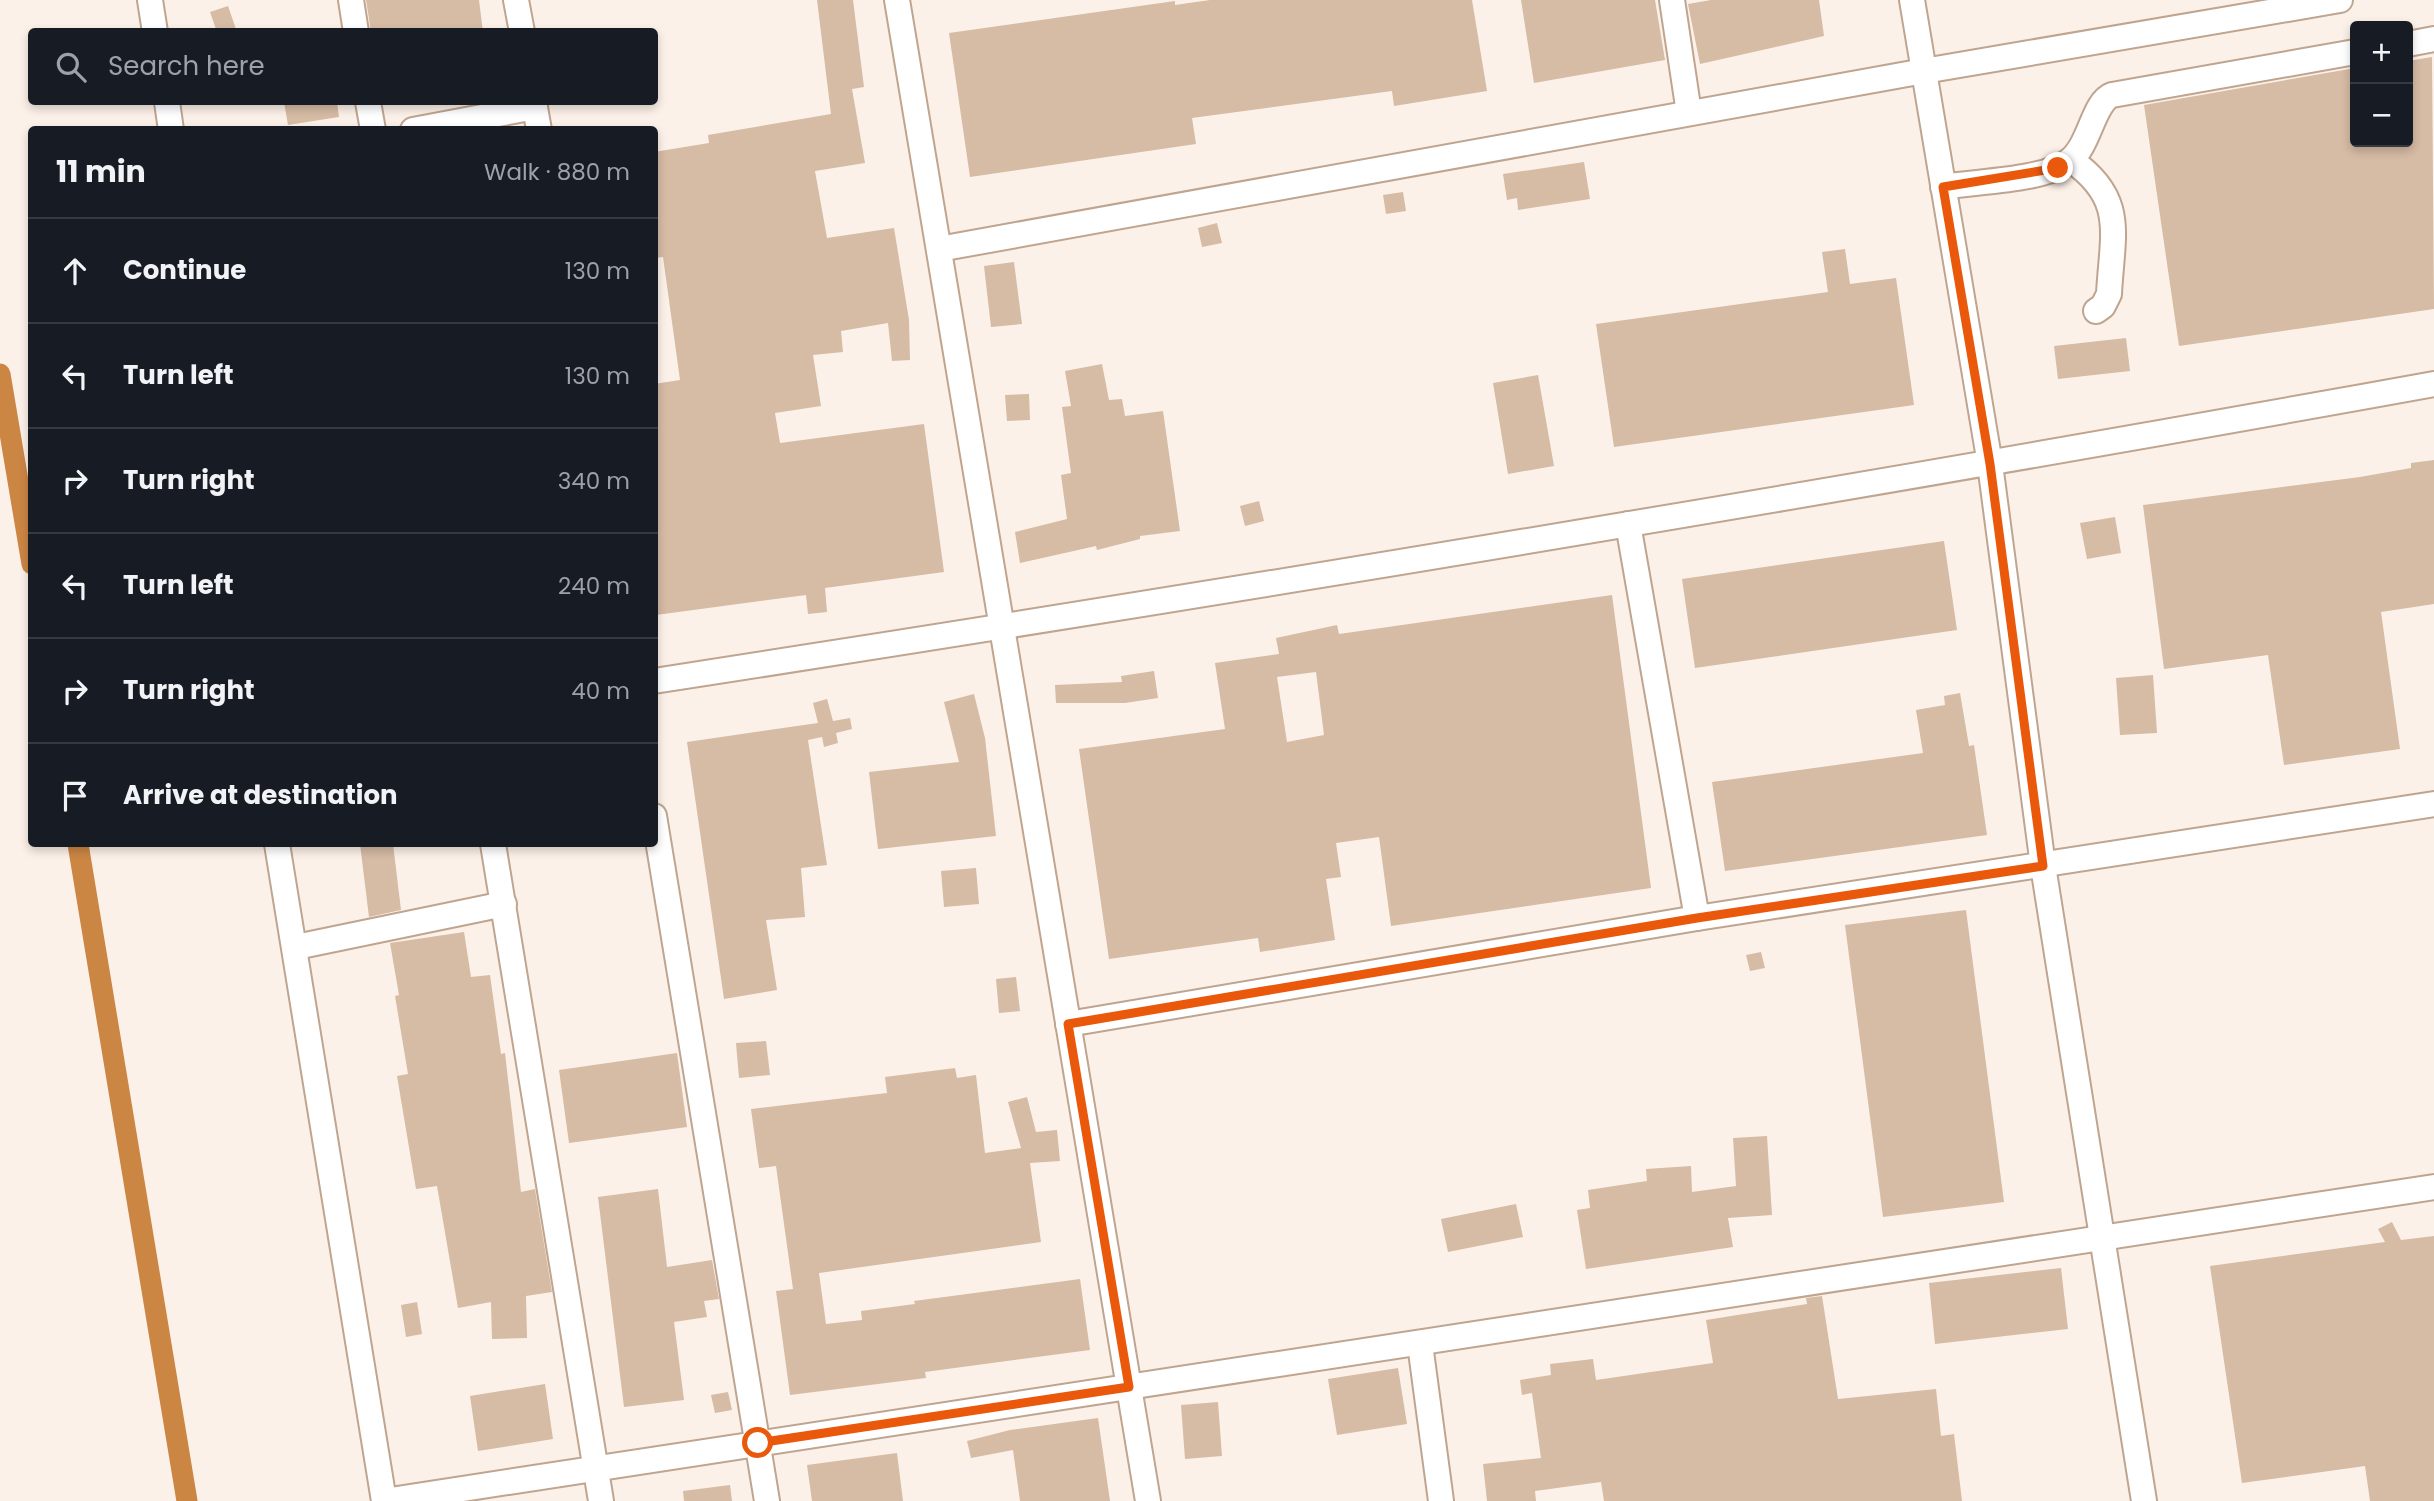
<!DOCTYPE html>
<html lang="en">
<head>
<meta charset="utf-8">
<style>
	body { margin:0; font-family:Poppins,sans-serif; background:#242831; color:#f1f3f6 }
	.controls { position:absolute; right:21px; top:21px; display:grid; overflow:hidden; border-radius:7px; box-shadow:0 4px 10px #0003 }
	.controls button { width:63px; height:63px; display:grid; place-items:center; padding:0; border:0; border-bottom:2px solid #363941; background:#171b24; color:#f1f3f6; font:35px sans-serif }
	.stop { position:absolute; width:21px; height:21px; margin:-16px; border:5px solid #ea580c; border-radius:50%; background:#fff }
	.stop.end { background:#ea580c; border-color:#fff; box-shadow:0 2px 7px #0008 }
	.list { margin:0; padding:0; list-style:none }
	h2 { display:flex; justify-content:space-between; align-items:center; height:91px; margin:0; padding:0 28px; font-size:30px }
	h2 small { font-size:23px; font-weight:400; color:#9ea1a6 }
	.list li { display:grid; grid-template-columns:46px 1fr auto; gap:21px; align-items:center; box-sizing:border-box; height:105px; padding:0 28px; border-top:2px solid #363941 }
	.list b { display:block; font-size:26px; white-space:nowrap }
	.list em { font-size:23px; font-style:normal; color:#9ea1a6 }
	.icon { flex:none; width:38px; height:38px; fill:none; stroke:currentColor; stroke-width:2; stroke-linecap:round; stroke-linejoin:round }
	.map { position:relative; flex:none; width:2434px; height:1501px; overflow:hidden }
	.search { position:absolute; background:#171b24; box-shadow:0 4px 10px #0003; left:28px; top:28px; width:630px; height:77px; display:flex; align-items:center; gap:18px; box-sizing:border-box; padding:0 24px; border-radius:7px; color:#9ea1a6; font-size:26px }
	.panel { position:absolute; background:#171b24; box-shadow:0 4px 10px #0003; left:28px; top:126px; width:630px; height:721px; border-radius:7px }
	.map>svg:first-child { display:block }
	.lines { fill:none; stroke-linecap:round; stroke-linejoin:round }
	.canal { stroke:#cc8644; stroke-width:21 }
	.building { fill:#d6bba5; fill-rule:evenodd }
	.minor-casing { stroke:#bfa590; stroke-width:28 }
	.minor { stroke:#fff; stroke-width:24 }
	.route { stroke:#ea580c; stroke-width:9 }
</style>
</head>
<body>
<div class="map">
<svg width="2434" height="1501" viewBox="0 0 2434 1501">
	<rect width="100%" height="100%" fill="#fcf1e8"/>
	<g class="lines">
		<!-- canal -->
		<g class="canal">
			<polyline points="0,374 32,564"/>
			<polyline points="78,844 187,1501"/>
		</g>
	</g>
	<!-- building -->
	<g class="building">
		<polygon points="366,0 479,0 483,32 371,32"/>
		<polygon points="817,0 853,0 864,87 852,89 865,163 815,171 827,238 894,228 909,320 910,360 892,361 888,323 841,331 843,352 813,355 821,406 775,413 780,443 924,424 944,572 825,588 827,612 808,614 806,595 656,615 654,384 680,380 663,257 654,258 654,152 709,143 708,135 831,114"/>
		<polygon points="1210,0 1472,0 1487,91 1394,106 1392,91 1192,118 1196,144 970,177 949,33 1175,1 1175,5"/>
		<polygon points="1521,0 1655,0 1665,60 1534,83"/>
		<polygon points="1711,0 1819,0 1824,36 1700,64 1688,4"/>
		<polygon points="228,6 237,32 217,32 210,12"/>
		<polygon points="2432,57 2434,309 2179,346 2144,105 2355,68 2355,142 2408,142 2408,61"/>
		<polygon points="284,102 337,102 339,117 288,125"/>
		<polygon points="1584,162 1590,199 1518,210 1517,198 1507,200 1503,174"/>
		<polygon points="1403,192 1406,211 1386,214 1383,195"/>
		<polygon points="1217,223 1222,243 1202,247 1198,228"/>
		<polygon points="1845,249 1850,284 1896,278 1914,405 1614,447 1596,324 1828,292 1822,252"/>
		<polygon points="1014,262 1022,324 991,327 984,266"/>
		<polygon points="2126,338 2130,371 2058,379 2054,346"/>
		<polygon points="1102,364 1109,400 1122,399 1125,416 1163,411 1180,531 1140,536 1140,539 1097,550 1096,546 1020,563 1015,532 1067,519 1061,475 1071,473 1062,407 1071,406 1065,371"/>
		<polygon points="1538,375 1554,466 1508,474 1493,383"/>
		<polygon points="1029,394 1030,420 1007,421 1005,395"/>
		<polygon points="2434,460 2434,604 2381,612 2400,749 2284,765 2268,655 2164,669 2143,505 2360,477 2411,468 2411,463"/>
		<polygon points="1259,501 1264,521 1245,526 1240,506"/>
		<polygon points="2115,517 2121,553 2087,559 2080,523"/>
		<polygon points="1944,541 1957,630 1695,668 1682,579"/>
		<path d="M1612 595 1651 888 1391 926 1379 837 1336 843 1341 877 1326 879 1335 940 1260 952 1258 938 1109 959 1079 749 1225 729 1215 663 1279 654 1276 638 1337 625 1339 634ZM1316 672 1324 735 1287 742 1277 677Z"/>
		<polygon points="1154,671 1158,698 1125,703 1056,703 1055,685 1122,682 1121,676"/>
		<polygon points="2153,675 2157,733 2120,735 2116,678"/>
		<polygon points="1960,693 1969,746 1974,745 1987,835 1725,871 1712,782 1923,753 1916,710 1945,705 1944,696"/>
		<polygon points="974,694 985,738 996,836 878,849 869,772 959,762 944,702"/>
		<polygon points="827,699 833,721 850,718 852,729 836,733 838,743 824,747 822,737 808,740 827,865 801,868 805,917 766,920 777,990 724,999 687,742 818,723 813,703"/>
		<polygon points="360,844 393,844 401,910 369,917"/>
		<polygon points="976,868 979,904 944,907 941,871"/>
		<polygon points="1966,910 2004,1202 1883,1217 1845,925"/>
		<polygon points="464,932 471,977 490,975 501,1054 505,1053 521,1192 535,1189 552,1292 526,1296 527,1338 492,1339 491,1302 458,1308 437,1186 416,1189 397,1076 408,1074 395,996 399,995 390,943"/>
		<polygon points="1761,952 1765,968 1750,971 1746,955"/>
		<polygon points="1016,977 1020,1011 999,1013 996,979"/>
		<polygon points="766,1041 770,1075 739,1078 736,1043"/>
		<polygon points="677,1053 687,1127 569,1143 559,1070"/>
		<polygon points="955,1068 957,1078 976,1075 985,1153 1021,1148 1008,1102 1027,1097 1036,1132 1057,1130 1060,1161 1030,1163 1041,1242 819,1273 826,1324 862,1320 861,1311 915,1304 914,1301 1080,1279 1090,1350 925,1372 926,1378 790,1395 776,1291 793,1289 776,1166 759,1168 751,1109 887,1093 885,1077"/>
		<polygon points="1767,1136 1772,1215 1728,1218 1733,1247 1586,1269 1577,1210 1590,1208 1588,1190 1647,1181 1646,1169 1691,1166 1692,1192 1736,1186 1733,1138"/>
		<polygon points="658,1189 667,1267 712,1260 719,1299 704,1301 707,1317 674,1322 684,1400 624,1407 598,1197"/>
		<polygon points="1516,1204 1523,1237 1448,1252 1441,1219"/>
		<polygon points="2392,1222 2401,1240 2434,1236 2434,1501 2370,1501 2365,1466 2242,1483 2210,1266 2385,1242 2378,1229"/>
		<polygon points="2061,1268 2068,1329 1935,1344 1929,1283"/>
		<polygon points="1822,1296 1838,1399 1936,1389 1941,1436 1954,1434 1962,1501 1604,1501 1601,1482 1535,1491 1536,1501 1487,1501 1483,1464 1541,1458 1532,1393 1522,1395 1520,1380 1551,1375 1550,1364 1593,1359 1596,1380 1713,1363 1706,1320 1807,1304 1806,1298"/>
		<polygon points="417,1302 422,1334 406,1337 401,1305"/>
		<polygon points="1398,1368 1407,1424 1337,1435 1328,1379"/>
		<polygon points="545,1384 553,1439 478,1451 470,1396"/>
		<polygon points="728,1392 732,1410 715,1413 711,1395"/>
		<polygon points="1218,1402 1222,1456 1185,1459 1181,1405"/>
		<polygon points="1098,1418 1110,1501 1020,1501 1013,1450 971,1458 967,1441 1010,1430"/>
		<polygon points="897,1453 903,1501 812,1501 807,1465"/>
		<polygon points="730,1485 732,1501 684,1501 683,1491"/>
	</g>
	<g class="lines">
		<defs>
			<g id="minor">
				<polyline points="150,0 155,32"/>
				<polyline points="351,0 356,32"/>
				<polyline points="516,0 522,32"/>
				<polyline points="897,0 1148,1501"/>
				<polyline points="1672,0 1689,113"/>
				<polyline points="1912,0 1990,464 2043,866 2144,1501"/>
				<polyline points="2408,44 2434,39"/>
				<polyline points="167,102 171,130"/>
				<polyline points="368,102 373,130"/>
				<polyline points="534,102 539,130"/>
				<polyline points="413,130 535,107"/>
				<path d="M2071 160C2127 199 2112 234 2109 294L2103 306 2096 311"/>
				<path d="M1943 187C1977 181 2043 181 2069 161 2090 146 2093 102 2112 95L2355 52"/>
				<polyline points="939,249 1924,71 2340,0"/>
				<polyline points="1628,524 1697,918"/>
				<path d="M654 681C1249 589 1842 491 2434 384"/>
				<polyline points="654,816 767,1501"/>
				<polyline points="277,844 384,1501"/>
				<polyline points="493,844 601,1501"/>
				<polyline points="296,947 504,904"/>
				<polyline points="1068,1024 1697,918 2434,804"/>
				<polyline points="1420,1344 1441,1501"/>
				<polyline points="384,1501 2434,1187"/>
			</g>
		</defs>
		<!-- minor casing -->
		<use href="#minor" class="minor-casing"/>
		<!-- minor -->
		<use href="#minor" class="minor"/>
	</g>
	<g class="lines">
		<!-- route -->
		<polyline class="route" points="758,1443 1129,1387 1068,1024 1697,918 2043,866 1990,464 1943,187 2058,168"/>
	</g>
</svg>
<div class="controls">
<button>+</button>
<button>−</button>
</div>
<div class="stop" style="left:758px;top:1443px"></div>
<div class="stop end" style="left:2058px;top:168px"></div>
<div class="search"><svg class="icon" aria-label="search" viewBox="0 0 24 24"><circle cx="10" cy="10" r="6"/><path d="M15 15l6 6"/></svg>Search here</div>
<section class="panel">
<h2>11 min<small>Walk · 880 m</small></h2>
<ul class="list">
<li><svg class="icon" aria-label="ahead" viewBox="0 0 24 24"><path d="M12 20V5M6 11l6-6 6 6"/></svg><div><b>Continue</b></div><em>130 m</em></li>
<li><svg class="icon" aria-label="left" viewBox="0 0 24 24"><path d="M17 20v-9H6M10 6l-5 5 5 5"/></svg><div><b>Turn left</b></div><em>130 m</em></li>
<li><svg class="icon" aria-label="right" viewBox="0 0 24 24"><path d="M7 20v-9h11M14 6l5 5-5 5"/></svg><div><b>Turn right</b></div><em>340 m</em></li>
<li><svg class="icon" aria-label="left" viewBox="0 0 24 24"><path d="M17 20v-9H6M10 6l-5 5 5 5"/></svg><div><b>Turn left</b></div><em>240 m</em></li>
<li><svg class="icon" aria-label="right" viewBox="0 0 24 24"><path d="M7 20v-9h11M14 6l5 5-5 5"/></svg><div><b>Turn right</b></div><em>40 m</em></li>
<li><svg class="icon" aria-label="arrive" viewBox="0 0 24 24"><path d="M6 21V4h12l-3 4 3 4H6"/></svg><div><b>Arrive at destination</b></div></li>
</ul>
</section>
</div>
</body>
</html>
